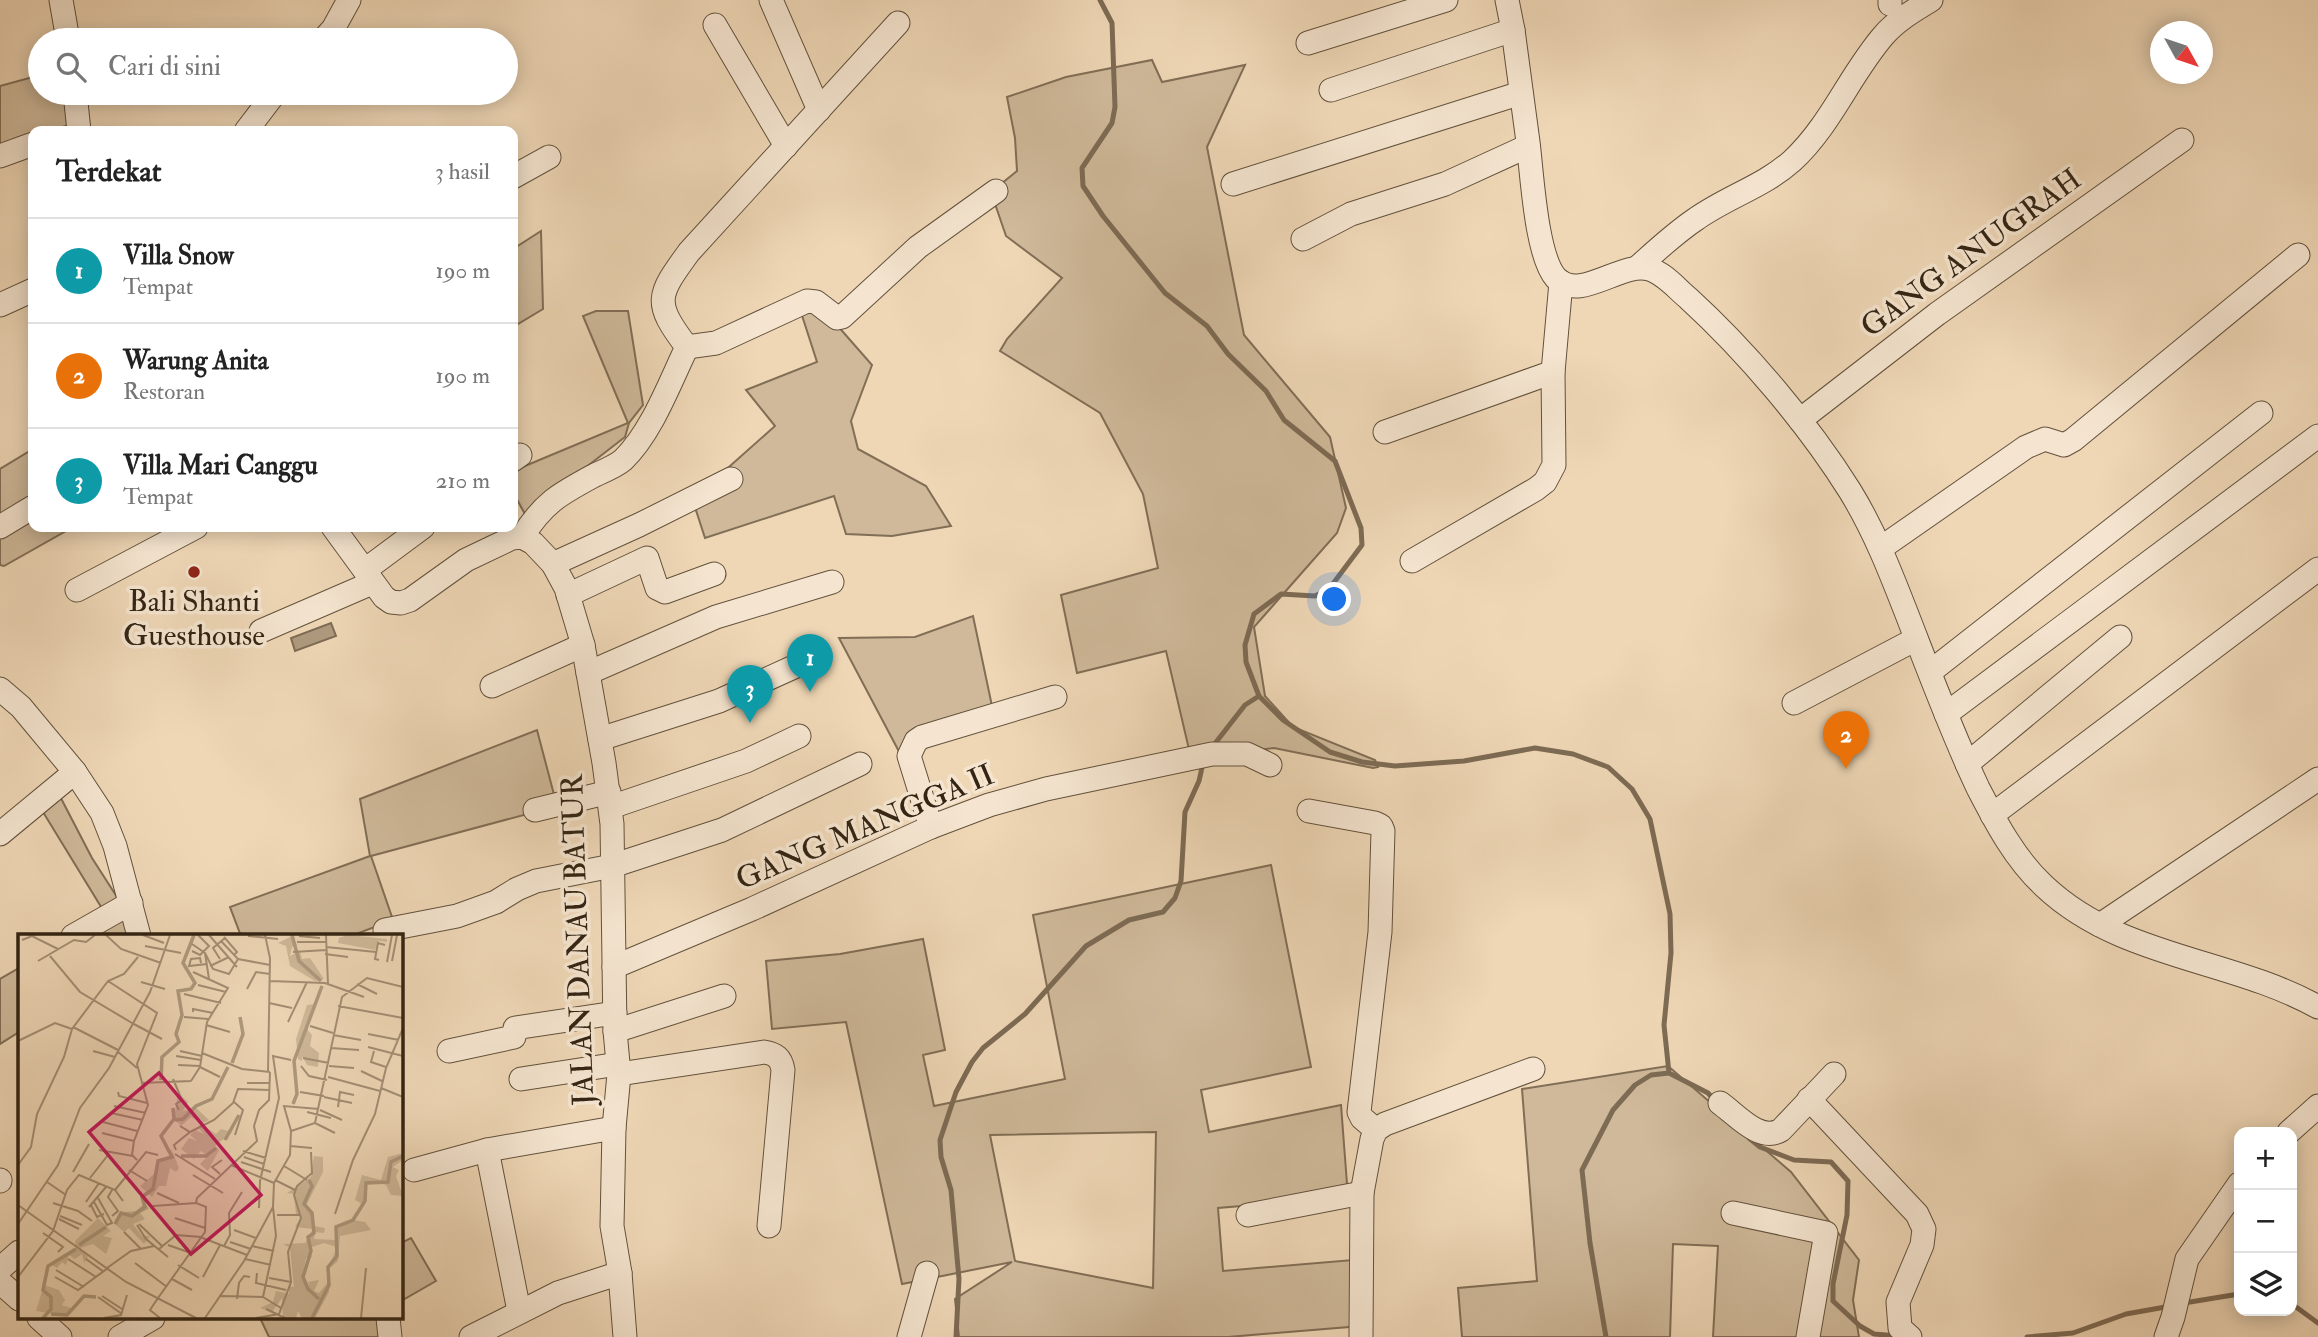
<!DOCTYPE html>
<html lang="id">
<head>
<meta charset="utf-8">
<style>
	body { margin:0; font-family:"IM FELL Double Pica",serif; background:#f2f2f2; color:#222 }
	.controls { position:absolute; right:21px; bottom:21px; display:grid; overflow:hidden; border-radius:14px; box-shadow:0 4px 18px #0003 }
	.controls button { width:63px; height:63px; display:grid; place-items:center; padding:0; border:0; border-bottom:2px solid #e0e0e0; background:#fff; color:#222; font:35px sans-serif }
	.compass { position:absolute; left:2150px; top:21px; width:63px; height:63px; border-radius:50%; background:#fff; box-shadow:0 4px 18px #0003; rotate:130deg }
	.you { position:absolute; left:1335px; top:600px; width:24px; height:24px; margin:-18px; border:5px solid #fff; border-radius:50%; background:#1a73e8; box-shadow:0 0 0 10px #1a73e833 }
	.badge { display:grid; place-items:center; width:46px; height:46px; border-radius:50%; background:#8f2418; color:#fff; font-size:23px; font-weight:700 }
	.pin { position:absolute; translate:-50% -58px; filter:drop-shadow(0 2px 4px #0008) }
	.pin::after { content:''; position:absolute; top:37px; width:24px; height:21px; background:inherit; clip-path:polygon(0 0,100% 0,50% 100%) }
	.list { margin:0; padding:0; list-style:none }
	h2 { display:flex; justify-content:space-between; align-items:center; height:91px; margin:0; padding:0 28px; font-size:30px }
	h2 small { font-size:23px; font-weight:400; color:#767676 }
	.list li { display:grid; grid-template-columns:46px 1fr auto; gap:21px; align-items:center; box-sizing:border-box; height:105px; padding:0 28px; border-top:2px solid #e0e0e0 }
	.list b { display:block; font-size:26px; white-space:nowrap }
	.list p { margin:0; font-size:23px; white-space:nowrap; color:#767676 }
	.list em { font-size:23px; font-style:normal; color:#767676 }
	.icon { flex:none; width:38px; height:38px; fill:none; stroke:currentColor; stroke-width:2; stroke-linecap:round; stroke-linejoin:round }
	.map { position:relative; flex:none; width:2318px; height:1337px; overflow:hidden }
	.search { position:absolute; background:#fff; box-shadow:0 4px 18px #0003; left:28px; top:28px; width:490px; height:77px; display:flex; align-items:center; gap:18px; box-sizing:border-box; padding:0 24px; border-radius:38px; color:#767676; font-size:26px }
	.panel { position:absolute; background:#fff; box-shadow:0 4px 18px #0003; left:28px; top:126px; width:490px; height:406px; border-radius:14px }
	.map>svg:first-child { display:block }
	.green { fill:#cfb99a; stroke:#816e56; stroke-width:2; fill-rule:evenodd }
	.water { fill:#af9a7f; stroke:#7d6b54; stroke-width:2 }
	.lines { fill:none; stroke-linecap:round; stroke-linejoin:round }
	.stream { stroke:#7d6b54; stroke-width:5 }
	.minor-casing { stroke:#62513c; stroke-width:25 }
	.minor { stroke:#f5e5d0; stroke-width:23 }
	.poi-dot { fill:#8f2418; stroke:#f5e5d0; stroke-width:2.5 }
	.labels { text-anchor:middle; dominant-baseline:central; stroke-width:7; stroke-linejoin:round; paint-order:stroke }
	.street-label { font-size:30px; fill:#332413; stroke:#f5e5d0 }
	.poi-label { font-size:30px; fill:#332413; stroke:#f5e5d0 }
	.inset-river { fill:none; stroke:#af9a7f; stroke-width:3.5 }
	.inset-road { fill:none; stroke:#a48f75; stroke-width:2 }
	.view { fill:#c2185b; fill-opacity:0.15; stroke:#c2185b; stroke-width:3.5 }
	.inset-edge { fill:none; stroke:#332413; stroke-width:3.5 }
</style>
</head>
<body>
<div class="map">
<svg width="2318" height="1337" viewBox="0 0 2318 1337">
	<rect width="100%" height="100%" fill="#efd7b6"/>
	<filter id="stains"><feTurbulence type="fractalNoise" baseFrequency=".00286" numOctaves="4"/><feColorMatrix values="0 0 0 0 .2 0 0 0 0 .09 0 0 0 0 .02 0 0 0 .5 -.17"/></filter>
	<radialGradient id="worn" r=".72"><stop offset=".6" stop-color="#630" stop-opacity="0"/><stop offset="1" stop-color="#630" stop-opacity=".3"/></radialGradient>
	<!-- green -->
	<g class="green">
		<polygon points="1152,60 1162,82 1245,65 1207,147 1244,335 1330,437 1346,508 1337,533 1254,627 1265,696 1293,727 1375,760 1378,767 1373,768 1274,748 1191,758 1166,651 1077,673 1061,595 1158,568 1143,494 1100,413 1000,351 1007,339 1062,278 1006,236 991,192 1017,171 1015,138 1007,97 1066,77"/>
		<polygon points="40,75 40,93 76,93 78,122 50,131 33,131 33,137 0,147 0,86"/>
		<polygon points="541,231 543,309 513,327 513,249"/>
		<polygon points="808,292 872,365 851,421 858,449 926,486 951,526 892,536 846,534 834,496 705,538 691,495 730,466 775,426 746,390 817,362 798,303"/>
		<polygon points="596,311 628,311 643,405 629,423 625,437 532,509 533,529 513,492 513,471 628,423 583,316"/>
		<polygon points="33,449 33,527 73,527 4,566 0,565 0,469"/>
		<polygon points="973,616 992,706 904,761 839,638 915,637"/>
		<polygon points="537,730 557,806 371,856 393,920 351,936 241,936 230,907 370,856 360,799"/>
		<polygon points="52,781 92,858 142,936 71,936 106,915 35,799"/>
		<path d="M1271 865 1311 1067 1201 1090 1209 1132 1341 1105 1348 1197 1218 1208 1223 1271 1353 1260 1361 1326 1228 1337H959L955 1299 1012 1262 902 1284 846 1022 772 1029 766 961 840 954 923 939 945 1050 923 1055 934 1106 1065 1079 1033 915ZM1156 1132 1153 1288 1015 1261 990 1135Z"/>
		<polygon points="19,968 19,1032 0,1044 0,979"/>
		<polygon points="1668,1066 1791,1172 1859,1260 1853,1300 1859,1337 1713,1337 1718,1246 1673,1244 1670,1337 1462,1337 1458,1288 1537,1281 1522,1089"/>
		<polygon points="411,1238 436,1281 401,1301 401,1243"/>
		<polygon points="264,1318 376,1318 387,1337 269,1337 261,1320"/>
	</g>
	<!-- water -->
	<polygon class="water" points="331,623 336,636 295,651 291,638"/>
	<g class="lines">
		<!-- stream -->
		<g class="stream">
			<polyline points="1100,0 1112,23 1115,107 1112,123 1082,168 1083,186 1103,216 1165,293 1207,326 1228,354 1266,391 1284,420 1335,461 1361,528 1362,545 1329,589 1315,596 1281,594 1254,614 1245,645 1246,662 1259,696 1283,720 1330,752 1362,762 1395,766 1464,761 1535,748 1573,754 1608,767 1632,789 1650,819 1670,914 1671,953 1664,1025 1669,1073 1708,1093 1714,1100"/>
			<polyline points="1213,746 1245,705 1259,696"/>
			<polyline points="1749,1138 1760,1147 1794,1160 1831,1162 1848,1181 1847,1215 1833,1284 1833,1301 1860,1326 1874,1334 1898,1336"/>
			<polyline points="2184,1303 2239,1294"/>
			<polyline points="2292,1304 2318,1323"/>
			<polyline points="956,1337 959,1279 951,1190 941,1157 940,1140 956,1092 972,1062 983,1048 1025,1014 1086,946 1129,920 1163,912 1175,898 1181,881 1185,812 1199,781 1203,763"/>
			<polyline points="1606,1337 1590,1243 1582,1170 1613,1110 1635,1085 1651,1075 1669,1073"/>
			<polyline points="2027,1337 2073,1333 2126,1314 2171,1306"/>
		</g>
		<defs>
			<g id="minor">
				<polyline points="61,0 68,40"/>
				<polyline points="771,0 819,110"/>
				<path d="M1507 0 1513 30C1518 67 1523 104 1528 142 1532 173 1536 256 1556 278 1580 303 1621 261 1649 269 1664 273 1676 288 1688 298 1747 352 1808 424 1850 491 1874 530 1890 571 1906 612 1929 671 1951 731 1978 788 1996 823 2015 859 2044 886 2120 958 2230 958 2318 1007"/>
				<polyline points="1890,0 1890,4"/>
				<polyline points="715,25 786,146"/>
				<polyline points="323,40 333,29 349,0"/>
				<polyline points="1308,43 1446,0"/>
				<polyline points="1331,90 1513,30"/>
				<polyline points="75,93 79,131"/>
				<polyline points="246,131 275,93"/>
				<polyline points="0,156 33,144"/>
				<polyline points="513,177 549,157"/>
				<polyline points="1233,184 1521,93"/>
				<polyline points="1303,239 1351,214 1445,184 1528,146"/>
				<path d="M1638 267C1657 250 1675 233 1696 219 1727 197 1764 186 1792 161 1831 125 1850 74 1884 35 1897 20 1915 10 1931 0"/>
				<polyline points="0,305 33,290"/>
				<polyline points="687,347 716,343 807,301 816,302 837,318 842,317 918,247 996,191"/>
				<polyline points="1800,420 1937,314 2182,140"/>
				<polyline points="1385,432 1553,372"/>
				<polyline points="513,460 520,455"/>
				<polyline points="0,527 33,507"/>
				<polyline points="333,527 384,597 391,602 401,603 410,600 466,560 512,538 522,537 533,543 553,564 566,588 583,645 604,763 612,824 615,1031 619,1074 614,1128 612,1226 620,1273 625,1337"/>
				<path d="M522 537C544 502 560 494 595 475 604 471 616 466 623 460 652 432 670 382 687 347 653 302 657 296 689 252L898 23"/>
				<polyline points="1881,548 2026,447 2045,439 2064,445 2073,440 2298,255"/>
				<polyline points="1412,561 1536,489 1545,482 1554,465 1553,372 1561,282"/>
				<polyline points="553,564 639,525 731,479"/>
				<polyline points="365,570 423,527"/>
				<polyline points="77,590 196,527"/>
				<polyline points="568,595 647,558 657,588 665,592 714,574"/>
				<polyline points="261,631 372,583"/>
				<polyline points="1930,672 2261,413"/>
				<polyline points="588,673 716,617 832,582"/>
				<polyline points="492,686 583,645"/>
				<polyline points="0,689 21,707 75,772 102,813 115,846 139,936"/>
				<polyline points="1794,703 1916,639"/>
				<polyline points="1946,714 2318,436"/>
				<polyline points="600,739 719,701 818,656"/>
				<polyline points="1967,764 2120,637"/>
				<polyline points="611,807 746,761 799,736"/>
				<polyline points="535,810 609,792"/>
				<polyline points="1309,811 1375,823 1381,826 1383,831 1380,932 1359,1112 1362,1118 1376,1130"/>
				<polyline points="1992,815 2318,569"/>
				<polyline points="931,827 909,756 916,741 922,737 1055,697"/>
				<polyline points="0,834 75,772"/>
				<polyline points="2100,925 2318,779"/>
				<polyline points="385,930 457,916 496,902 517,889 536,881 612,866 722,830 860,764"/>
				<polyline points="73,936 131,903"/>
				<polyline points="614,967 752,909 931,827 989,805 1046,789 1212,754 1247,754 1270,765"/>
				<polyline points="615,1031 724,996"/>
				<polyline points="449,1051 514,1037 515,1028 615,1013"/>
				<path d="M619 1074 764 1052C776 1054 781 1058 783 1070L769 1226"/>
				<polyline points="521,1079 618,1064"/>
				<polyline points="1809,1099 1917,1214 1924,1229 1922,1245 1898,1302 1900,1328 1910,1337"/>
				<path d="M1720 1103C1737 1115 1760 1143 1781 1130L1834 1074"/>
				<polyline points="2289,1132 2318,1106"/>
				<polyline points="487,1150 519,1311"/>
				<polyline points="414,1170 487,1150 614,1128"/>
				<polyline points="0,1181 0,1180"/>
				<polyline points="1733,1213 1826,1233 1808,1337"/>
				<polyline points="1248,1215 1362,1193"/>
				<polyline points="0,1269 19,1252"/>
				<polyline points="0,1282 19,1299"/>
				<polyline points="39,1318 60,1337"/>
				<polyline points="388,1318 390,1337"/>
				<polyline points="120,1337 153,1318"/>
				<polyline points="471,1337 558,1293 620,1273"/>
				<polyline points="909,1337 927,1273"/>
				<polyline points="1361,1337 1362,1193 1372,1139 1376,1130 1385,1124 1533,1069"/>
				<polyline points="2166,1337 2173,1317 2187,1259 2239,1184"/>
			</g>
		</defs>
		<!-- minor casing -->
		<use href="#minor" class="minor-casing"/>
		<!-- minor -->
		<use href="#minor" class="minor"/>
	</g>
	<!-- markers -->
	<circle class="poi-dot" cx="194" cy="572" r="7"/>
	<g class="labels">
		<!-- street labels -->
		<g class="street-label">
			<text transform="translate(1971 253) rotate(-36)">GANG ANUGRAH</text>
			<text transform="translate(865 827) rotate(-23)">GANG MANGGA II</text>
			<text transform="translate(578 940) rotate(-92)">JALAN DANAU BATUR</text>
		</g>
		<!-- poi labels -->
		<g class="poi-label">
			<text x="194" y="601">Bali Shanti<tspan x="194" dy="34">Guesthouse</tspan></text>
		</g>
	</g>
	<!-- overview -->
	<g transform="translate(18 934)">
		<rect width="385" height="385" fill="#efd7b6"/>
		<path d="M330 1 369 5V8L361 7 357 16 320 9 321 4ZM274 2 279 11 274 13 272 22 282 17 284 25 292 24 306 45 297 47 272 32 268 12 260 9ZM297 70 289 95 294 101 292 112 301 119 300 133 289 131 284 122V127L280 125 278 105 289 71ZM160 159 170 168 165 177 177 173 191 186 185 189 173 183 163 192 156 185ZM183 190 198 200 203 195 214 198 197 212 201 216 190 237 182 230 190 222 183 217 176 225 163 215 171 204 179 207 172 201 177 196 186 200 180 193ZM153 214 161 234 158 238 152 234 148 252H141L134 263 122 252 136 240 141 227 154 223ZM385 219V226L375 233 381 236 378 242 385 262 373 261 368 251 358 248 349 251 346 271 337 266 344 241 363 246 370 223ZM296 222 305 223V238L287 274 295 279 296 292 307 294 306 299 297 298 296 305 317 306 318 291 335 286 347 288 353 296 322 302 320 327 311 335V358L297 384H284L280 377 278 384H265L264 364 254 378 242 374 255 368 258 357 271 360V352L276 353 272 314 265 310 287 309 295 295 277 293 283 283 278 281 276 260 269 259 293 243ZM306 309 319 313 310 335 311 347 301 359 296 357 301 346 290 348 293 361 284 344 288 324 294 323 291 314ZM127 269 131 275 122 279 127 285 115 290 124 302H132L126 310 111 294 106 298 97 290 105 278 118 277ZM80 284 93 297 85 302 94 304 88 320 75 310 62 314 70 323 66 329 64 320 57 325 51 321 48 331 44 328 39 334 32 330 58 313 57 307ZM26 351 41 356 47 366 44 371 53 374 49 382 18 377Z" fill="#cfb99a" fill-rule="evenodd"/>
		<path class="inset-river" d="M274 1 281 27 303 47M214 129 225 100 222 83M143 146 144 123 161 108 158 100 164 81 160 57 173 55 177 49 165 29 176 1M275 170 279 160 276 127 304 52M157 186 165 185 178 172 194 165 210 133M207 206 221 181M163 222H188L198 214M291 246 294 252 286 270 294 279 296 299 290 303 293 317 285 343 290 355 301 365M97 290 103 279 114 282 127 273 124 263 135 255 140 227 154 223 143 202 156 185 155 174M61 311 88 293M33 380 49 381 66 362 78 363M25 384 33 375V363L25 356 30 332 58 315M294 384 311 351 310 333 319 322 318 293 335 286 347 267 348 249 370 248 373 228 385 222"/>
		<path class="inset-road" d="M88 1 103 15 143 29M125 1 146 9M191 1 219 33M247 1 252 24 250 138M308 1 310 50M230 2 260 5M281 2 302 4M206 3 219 18 216 21M4 6 14 2 40 15M203 7 220 25 252 31M279 8H308M174 10 187 19 191 45M127 12 163 19M308 13 358 18M174 17 182 21 191 12 180 1M275 18 308 16M187 19 195 35 211 40 220 25M307 20 330 23M32 22 62 58 114 89M202 25 195 14 207 4M361 26 357 25 360 9 367 11M20 27 56 6 68 8 77 1M374 27 379 1M369 28 374 1M183 29 182 24 173 25 171 32 189 30M192 32 211 23M90 47 139 79 119 130 130 171 116 207 114 221 119 226M252 47 307 49 346 63M123 48 147 55M339 50 359 60M180 51 208 58M229 55 238 38 252 40M166 60 203 69M251 69 274 74M320 72 385 84M175 78V75L195 79M166 83 190 85M270 88 289 48M114 89 144 105M188 91 212 98M292 92 315 99M55 93 100 116M350 100 381 106M315 101 343 106M0 107 37 89 54 95M350 113 385 122M313 114 341 116M75 117 97 123M99 117 119 134M162 117 184 122M356 117 353 128 368 133M184 119 224 135 252 138M158 122 183 126M285 124 311 129M160 131 182 132M283 132 291 142 309 146M311 132 336 134M182 133 202 143M343 137 364 147M310 143 362 157M155 145 164 166 158 170 161 176M173 147 182 133 189 88 210 54 175 38M123 149 173 147M229 149H252M363 154 385 163M100 158 101 162 129 169M282 158 306 162M306 163 334 169M216 168 225 176 217 201M96 172 128 179M320 173 322 158 336 161M302 176 324 186M289 178 313 184M93 179 125 186M85 188 119 197M297 189 317 199M162 192 172 198 196 186 215 169 220 155 251 156M273 197 266 172 301 175M84 199 116 207M272 212 294 214M81 216 115 222M158 216 156 211 172 198M225 217 248 224M157 220 197 245M226 223 246 230M223 228 253 238M0 231 13 213 19 180 46 123 54 95 90 47 106 40 120 23M213 231 256 249M266 232 289 246M111 236 129 247M55 238 71 210M202 240 194 233 204 226M175 241 205 259M72 244 90 221M257 246 277 256M29 248 48 261M97 256 128 218 140 221M139 259 161 269M68 268 81 249M76 268 89 291 94 289 80 264M35 269 60 277 74 287M0 271 108 348 178 384M73 271 79 283 86 280M135 272 178 269M71 273 88 253M241 274 242 247 261 164 255 122 273 126M317 280 335 226 357 180 368 134 385 94M259 281H282M42 282 64 291M94 282 100 277 90 263 94 256M157 284 187 294M41 285 61 295M0 290 40 231 62 174 91 134 132 58 152 1M121 290 144 312M119 291 128 305 150 323M216 296 238 304M106 298 123 315M25 299 45 313 40 318M182 303 229 321M212 308 233 315M150 311 170 318M206 312 212 301 211 279 224 258M234 312 256 317M141 315 158 301 183 303M50 325 78 343M68 325 86 338M227 325 253 331M117 329 149 353M160 331 181 344M89 334 113 317 136 312M38 336 66 353M239 339 238 349 268 356M0 343 35 297 49 256 61 241 97 256 105 267M37 343 60 356 90 334M185 343 202 311M251 344 273 348M154 345 174 356M84 362 104 375M201 362 245 363M80 363 104 380M245 363 258 302 255 273M245 363 263 374M140 364 187 298 188 273 178 269 179 264 239 207 236 192 241 176 251 166 252 138M140 364 132 376 142 384M219 365 221 349 226 342 232 343M248 375 267 384M86 384 103 381 109 361M187 384 226 327 255 273 256 249 272 221 273 197 297 189 324 63 349 44 385 53M238 384 261 380 273 348 270 318 283 284 276 261 279 252 294 239 293 218M343 384 348 334"/>
		<path class="view" d="M141 139 243 261 173 320 71 198Z"/>
		<rect width="385" height="385" class="inset-edge"/>
	</g>
	<rect width="100%" height="100%" filter="url(#stains)"/>
	<rect width="100%" height="100%" fill="url(#worn)"/>
</svg>
<div class="controls">
<button>+</button>
<button>−</button>
<button><svg class="icon" aria-label="layers" viewBox="0 0 24 24"><path d="M12 4l9 5-9 5-9-5zM3 14l9 5 9-5"/></svg></button>
</div>
<svg class="compass" viewBox="-18 -18 36 36"><path d="M0-13l5 13h-10z" fill="#e53935"/><path d="M0 13l5-13h-10z" fill="#767676"/></svg>
<div class="you"></div>
<div class="pin badge" style="left:810px;top:692px;background:#0f9aa8">1</div>
<div class="pin badge" style="left:1846px;top:769px;background:#e8710a">2</div>
<div class="pin badge" style="left:750px;top:723px;background:#0f9aa8">3</div>
<div class="search"><svg class="icon" aria-label="search" viewBox="0 0 24 24"><circle cx="10" cy="10" r="6"/><path d="M15 15l6 6"/></svg>Cari di sini</div>
<section class="panel">
<h2>Terdekat<small>3 hasil</small></h2>
<ul class="list">
<li><span class="badge" style="background:#0f9aa8">1</span><div><b>Villa Snow</b><p>Tempat</p></div><em>190 m</em></li>
<li><span class="badge" style="background:#e8710a">2</span><div><b>Warung Anita</b><p>Restoran</p></div><em>190 m</em></li>
<li><span class="badge" style="background:#0f9aa8">3</span><div><b>Villa Mari Canggu</b><p>Tempat</p></div><em>210 m</em></li>
</ul>
</section>
</div>
</body>
</html>
